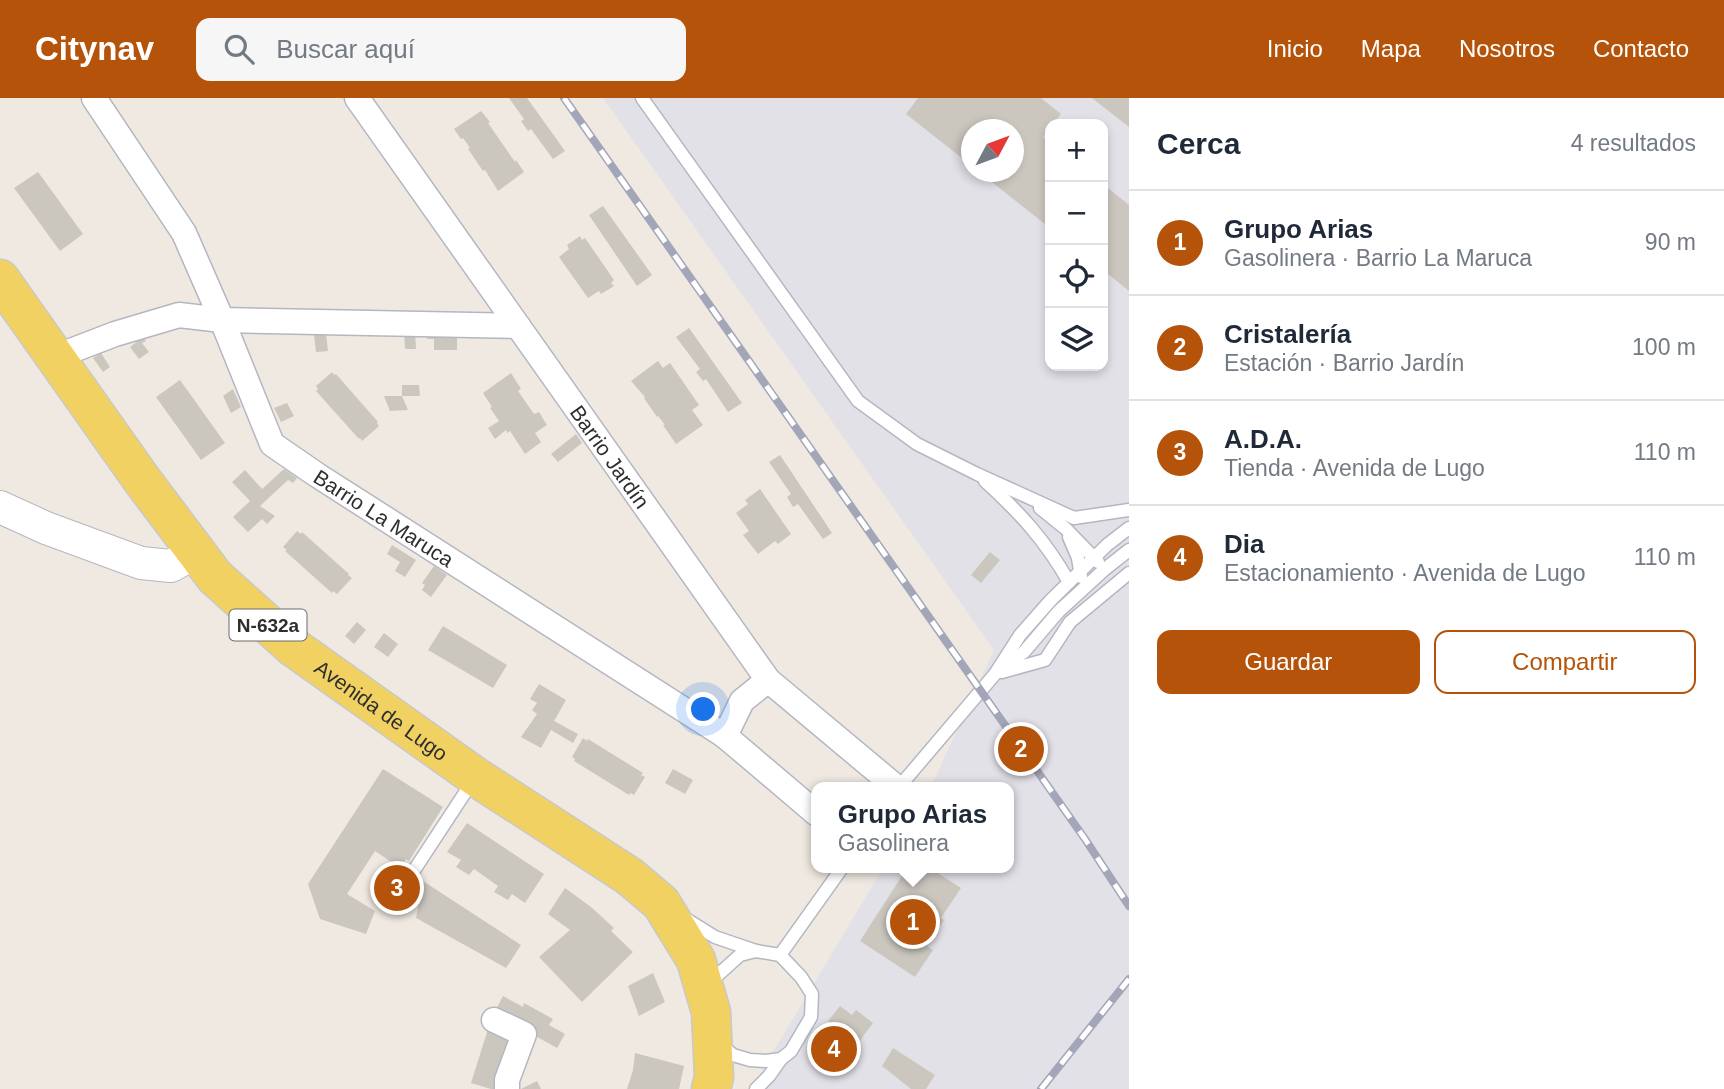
<!DOCTYPE html>
<html lang="es">
<head>
<meta charset="utf-8">
<style>
	body { margin:0; font-family:Arial,sans-serif; background:#f6f6f7; color:#1f2937 }
	.controls { position:absolute; right:21px; top:21px; display:grid; overflow:hidden; border-radius:14px; box-shadow:0 4px 10px #0003 }
	.controls button { width:63px; height:63px; display:grid; place-items:center; padding:0; border:0; border-bottom:2px solid #e0e1e3; background:#fff; color:#1f2937; font:35px sans-serif }
	.compass { position:absolute; left:961px; top:21px; width:63px; height:63px; border-radius:50%; background:#fff; box-shadow:0 4px 10px #0003; rotate:49deg }
	.you { position:absolute; left:704px; top:612px; width:24px; height:24px; margin:-18px; border:5px solid #fff; border-radius:50%; background:#1a73e8; box-shadow:0 0 0 10px #1a73e833 }
	.badge { display:grid; place-items:center; width:46px; height:46px; border-radius:50%; background:#b45309; color:#fff; font-size:23px; font-weight:700 }
	.pin { position:absolute; translate:-50% -50%; border:4px solid #fff; box-shadow:0 2px 7px #0006 }
	.popup { position:absolute; left:811px; top:684px; width:203px; height:91px; box-sizing:border-box; display:grid; place-content:center; border-radius:14px; background:#fff; filter:drop-shadow(0 2px 5px #0005); font-size:23px; white-space:nowrap; color:#747a83 }
	.popup b { font-size:26px; color:#1f2937 }
	.popup::after { content:''; position:absolute; left:50%; top:100%; margin-left:-14px; border:14px solid transparent; border-top-color:#fff }
	.list { margin:0; padding:0; list-style:none }
	h2 { display:flex; justify-content:space-between; align-items:center; height:91px; margin:0; padding:0 28px; font-size:30px }
	h2 small { font-size:23px; font-weight:400; color:#747a83 }
	.list li { display:grid; grid-template-columns:46px 1fr auto; gap:21px; align-items:center; box-sizing:border-box; height:105px; padding:0 28px; border-top:2px solid #e0e1e3 }
	.list b { display:block; font-size:26px; white-space:nowrap }
	.list p { margin:0; font-size:23px; white-space:nowrap; color:#747a83 }
	.list em { font-size:23px; font-style:normal; color:#747a83 }
	.actions { display:flex; gap:14px; padding:21px 28px }
	.actions a { flex:1; padding:16px 0; border:2px solid #b45309; border-radius:14px; text-align:center; font-size:24px; color:#b45309 }
	.actions .main { background:#b45309; color:#fff }
	.icon { flex:none; width:38px; height:38px; fill:none; stroke:currentColor; stroke-width:2; stroke-linecap:round; stroke-linejoin:round }
	.map { position:relative; flex:none; width:1129px; height:991px; overflow:hidden }
	header { display:flex; align-items:center; gap:42px; box-sizing:border-box; height:98px; padding:0 35px; background:#b45309; color:#fff }
	header strong { font-size:33px }
	nav { display:flex; gap:38px; margin-inline-start:auto; font-size:24px }
	.search { width:490px; height:63px; background:#f6f6f7; display:flex; align-items:center; gap:18px; box-sizing:border-box; padding:0 24px; border-radius:14px; color:#747a83; font-size:26px }
	main { display:flex }
	aside { flex:1; background:#fff }
	.map>svg:first-child { display:block }
	.industrial { fill:#e3e1e8; fill-rule:evenodd }
	.building { fill:#cbc7bf }
	.lines { fill:none; stroke-linecap:round; stroke-linejoin:round }
	.service-casing { stroke:#b4b7c1; stroke-width:15 }
	.minor-casing { stroke:#b4b7c1; stroke-width:27 }
	.tertiary-casing { stroke:#b4b7c1; stroke-width:34 }
	.primary-casing { stroke:#c9c9c9; stroke-width:41 }
	.service { stroke:#fff; stroke-width:12 }
	.minor { stroke:#fff; stroke-width:24 }
	.tertiary { stroke:#fff; stroke-width:32 }
	.primary { stroke:#f2d163; stroke-width:38 }
	.rail-casing { stroke:#a3a6b8; stroke-width:8 }
	.rail { stroke:#fff; stroke-width:5; stroke-dasharray:16; stroke-linecap:butt }
	.labels { text-anchor:middle; dominant-baseline:central; stroke-width:7; stroke-linejoin:round; paint-order:stroke }
	.shield { fill:#fff; stroke:#6d6d6d; stroke-width:2 }
	.shield-label { font-size:19px; font-weight:bold; fill:#2e2e2e }
	.street-label { font-size:21px; fill:#2e2e2e; stroke:#fff }
</style>
</head>
<body>
<header>
<strong>Citynav</strong>
<div class="search"><svg class="icon" aria-label="search" viewBox="0 0 24 24"><circle cx="10" cy="10" r="6"/><path d="M15 15l6 6"/></svg>Buscar aquí</div>
<nav><a>Inicio</a><a>Mapa</a><a>Nosotros</a><a>Contacto</a></nav>
</header>
<main>
<div class="map">
<svg width="1129" height="991" viewBox="0 0 1129 991">
	<rect width="100%" height="100%" fill="#efe9e1"/>
	<!-- industrial -->
	<path class="industrial" d="M603 0H1129V991H751L883 770H1009V689H931L994 552ZM1050 26H1103V268H1050ZM972 32H1014V74H972Z"/>
	<!-- building -->
	<g class="building">
		<polygon points="509,0 527,0 565,53 553,61 531,31 528,33 521,23 524,21"/>
		<polygon points="918,0 1041,0 1061,16 1053,26 1050,26 1050,29 1043,39 1050,45 1050,130 979,74 1014,74 1014,32 972,32 972,68 906,16"/>
		<polygon points="1092,0 1129,0 1129,29"/>
		<polygon points="481,13 490,24 488,25 515,64 516,62 524,74 498,93 485,72 483,73 468,51 470,50 463,40 461,41 454,31"/>
		<polygon points="38,74 83,136 60,153 14,90"/>
		<polygon points="1103,86 1129,107 1129,193 1103,172"/>
		<polygon points="603,108 652,177 637,188 589,117"/>
		<polygon points="580,138 582,142 585,140 614,182 611,185 614,188 601,196 599,193 588,200 559,159 569,151 567,147"/>
		<polygon points="689,230 742,305 728,314 706,281 703,283 696,274 700,271 676,239"/>
		<polygon points="404,232 415,232 416,251 405,251"/>
		<polygon points="457,232 457,252 434,252 434,241 427,241 427,233"/>
		<polygon points="326,236 328,253 316,254 314,237"/>
		<polygon points="143,239 146,243 142,245 149,254 139,261 130,249"/>
		<polygon points="101,255 110,269 103,274 93,260"/>
		<polygon points="658,263 663,270 670,265 699,307 692,312 703,327 676,346 663,327 665,327 658,318 657,319 644,300 645,299 631,283"/>
		<polygon points="332,274 334,277 336,276 378,324 377,325 379,328 362,343 360,340 359,341 316,293 318,291 316,288"/>
		<polygon points="511,275 521,291 518,293 534,316 539,314 547,327 535,335 541,344 525,356 510,333 507,335 506,332 495,341 488,330 499,323 490,310 492,309 483,295"/>
		<polygon points="180,282 225,345 201,362 156,299"/>
		<polygon points="402,287 419,287 420,298 402,298"/>
		<polygon points="233,291 241,309 231,315 223,298"/>
		<polygon points="384,298 402,298 408,312 390,313"/>
		<polygon points="287,305 294,318 281,324 274,310"/>
		<polygon points="576,336 582,345 558,364 551,356"/>
		<polygon points="780,357 832,435 823,441 798,406 793,409 787,399 791,396 769,364"/>
		<polygon points="284,371 297,380 293,385 288,382 260,408 275,418 267,426 262,421 248,434 233,419 250,403 232,384 245,372 262,391"/>
		<polygon points="760,391 791,436 778,446 775,443 758,456 743,437 749,433 736,415 748,406 745,402"/>
		<polygon points="297,433 301,436 302,434 349,476 348,477 352,480 337,496 333,493 332,495 285,453 287,452 283,449"/>
		<polygon points="392,447 416,462 405,479 395,473 400,464 387,456"/>
		<polygon points="990,454 1000,462 981,485 971,477"/>
		<polygon points="434,468 447,477 431,499 422,492 425,487 422,485"/>
		<polygon points="357,524 366,532 354,546 345,538"/>
		<polygon points="443,528 507,567 493,590 428,552"/>
		<polygon points="384,535 398,546 388,559 374,549"/>
		<polygon points="539,586 566,602 554,623 578,636 573,645 551,632 541,650 521,639 537,616 532,612 537,605 530,601"/>
		<polygon points="583,640 587,643 588,641 643,675 641,677 645,679 634,697 630,695 629,697 574,663 575,661 572,659"/>
		<polygon points="383,671 443,709 409,763 406,761 400,770 375,753 347,796 375,813 366,836 320,821 308,786"/>
		<polygon points="673,671 693,682 685,696 665,685"/>
		<polygon points="467,725 544,776 525,805 512,796 508,802 494,794 498,788 474,771 469,777 456,769 461,762 447,754"/>
		<polygon points="907,770 930,770 961,790 941,820 944,822 927,848 933,852 915,879 860,843"/>
		<polygon points="423,783 521,847 506,870 416,820"/>
		<polygon points="565,790 591,809 614,830 611,833 633,854 582,904 539,859 570,832 548,816"/>
		<polygon points="653,875 665,904 639,918 628,888"/>
		<polygon points="503,898 523,909 524,905 553,921 549,927 565,936 557,950 494,915"/>
		<polygon points="840,908 852,917 856,912 873,925 858,945 828,923"/>
		<polygon points="488,931 512,939 496,991 491,991 471,985"/>
		<polygon points="893,950 935,977 926,991 911,991 882,968"/>
		<polygon points="635,955 684,968 679,991 627,991 633,972"/>
		<polygon points="537,983 541,991 521,991"/>
	</g>
	<g class="lines">
		<defs>
			<g id="service">
				<polyline points="642,0 858,303 917,346 977,376 1074,420 1129,412"/>
				<path d="M985 383C1020 415 1045 442 1069 484"/>
				<polyline points="1040,410 1066,431 1098,464"/>
				<polyline points="1069,439 1078,460 1081,479"/>
				<polyline points="1004,569 1024,554 1059,513 1105,471 1129,452"/>
				<polyline points="1002,574 1045,562 1070,524 1129,475"/>
				<polyline points="899,689 995,576 1020,537 1050,503 1107,447 1129,430"/>
				<polyline points="411,777 474,681"/>
				<polyline points="683,819 715,839 756,853 780,857 801,879 812,896 811,919 791,953 781,961 766,963 750,962 733,957 720,946"/>
				<polyline points="780,857 842,770"/>
				<polyline points="709,885 740,857 756,853"/>
				<polyline points="756,991 769,978 781,961"/>
			</g>
			<g id="minor">
				<path id="s1" d="M94 0 184 135 222 222 272 346 317 377 725 638 817 716"/>
				<path id="s2" d="M357 0 768 582 896 689"/>
				<polyline points="55,259 115,236 179,217 222,222 518,228"/>
				<polyline points="725,638 742,603 768,582"/>
				<polyline points="494,922 524,936 507,982 507,991"/>
			</g>
			<polyline id="tertiary" points="0,409 46,430 141,465 171,468 196,454"/>
			<g id="primary">
				<path id="s3" d="M0 181 142 382 215 479 293 549 476 679 629 778 661 805 696 862 711 914 714 979 711 991"/>
			</g>
		</defs>
		<!-- service casing -->
		<use href="#service" class="service-casing"/>
		<!-- minor casing -->
		<use href="#minor" class="minor-casing"/>
		<!-- tertiary casing -->
		<use href="#tertiary" class="tertiary-casing"/>
		<!-- primary casing -->
		<use href="#primary" class="primary-casing"/>
		<!-- service -->
		<use href="#service" class="service"/>
		<!-- minor -->
		<use href="#minor" class="minor"/>
		<!-- tertiary -->
		<use href="#tertiary" class="tertiary"/>
		<!-- primary -->
		<use href="#primary" class="primary"/>
		<defs>
			<g id="rail">
				<polyline points="564,0 1085,741 1129,808"/>
				<polyline points="1041,991 1129,881"/>
			</g>
		</defs>
		<!-- rail casing -->
		<use href="#rail" class="rail-casing"/>
		<!-- rail -->
		<use href="#rail" class="rail"/>
	</g>
	<g class="labels">
		<!-- shield labels -->
		<rect class="shield" x="229.5" y="511.5" width="77" height="31" rx="5"/>
		<g class="shield-label">
			<text x="268" y="527">N-632a</text>
		</g>
		<!-- street labels -->
		<g class="street-label">
			<text stroke="none"><textPath href="#s2" startOffset="439">Barrio Jardín</textPath></text>
			<text stroke="none"><textPath href="#s1" startOffset="525">Barrio La Maruca</textPath></text>
			<text stroke="none"><textPath href="#s3" startOffset="581">Avenida de Lugo</textPath></text>
		</g>
	</g>
</svg>
<div class="controls">
<button>+</button>
<button>−</button>
<button><svg class="icon" aria-label="locate" viewBox="0 0 24 24"><circle cx="12" cy="12" r="6"/><path d="M12 2v4M12 18v4M2 12h4M18 12h4"/></svg></button>
<button><svg class="icon" aria-label="layers" viewBox="0 0 24 24"><path d="M12 4l9 5-9 5-9-5zM3 14l9 5 9-5"/></svg></button>
</div>
<svg class="compass" viewBox="-18 -18 36 36"><path d="M0-13l5 13h-10z" fill="#e53935"/><path d="M0 13l5-13h-10z" fill="#747a83"/></svg>
<div class="you"></div>
<div class="pin badge" style="left:913px;top:824px">1</div>
<div class="popup"><b>Grupo Arias</b>Gasolinera</div>
<div class="pin badge" style="left:1021px;top:651px">2</div>
<div class="pin badge" style="left:397px;top:790px">3</div>
<div class="pin badge" style="left:834px;top:951px">4</div>
</div>
<aside>
<h2>Cerca<small>4 resultados</small></h2>
<ul class="list">
<li><span class="badge">1</span><div><b>Grupo Arias</b><p>Gasolinera · Barrio La Maruca</p></div><em>90 m</em></li>
<li><span class="badge">2</span><div><b>Cristalería</b><p>Estación · Barrio Jardín</p></div><em>100 m</em></li>
<li><span class="badge">3</span><div><b>A.D.A.</b><p>Tienda · Avenida de Lugo</p></div><em>110 m</em></li>
<li><span class="badge">4</span><div><b>Dia</b><p>Estacionamiento · Avenida de Lugo</p></div><em>110 m</em></li>
</ul>
<div class="actions"><a class="main">Guardar</a><a>Compartir</a></div>
</aside>
</main>
</body>
</html>
